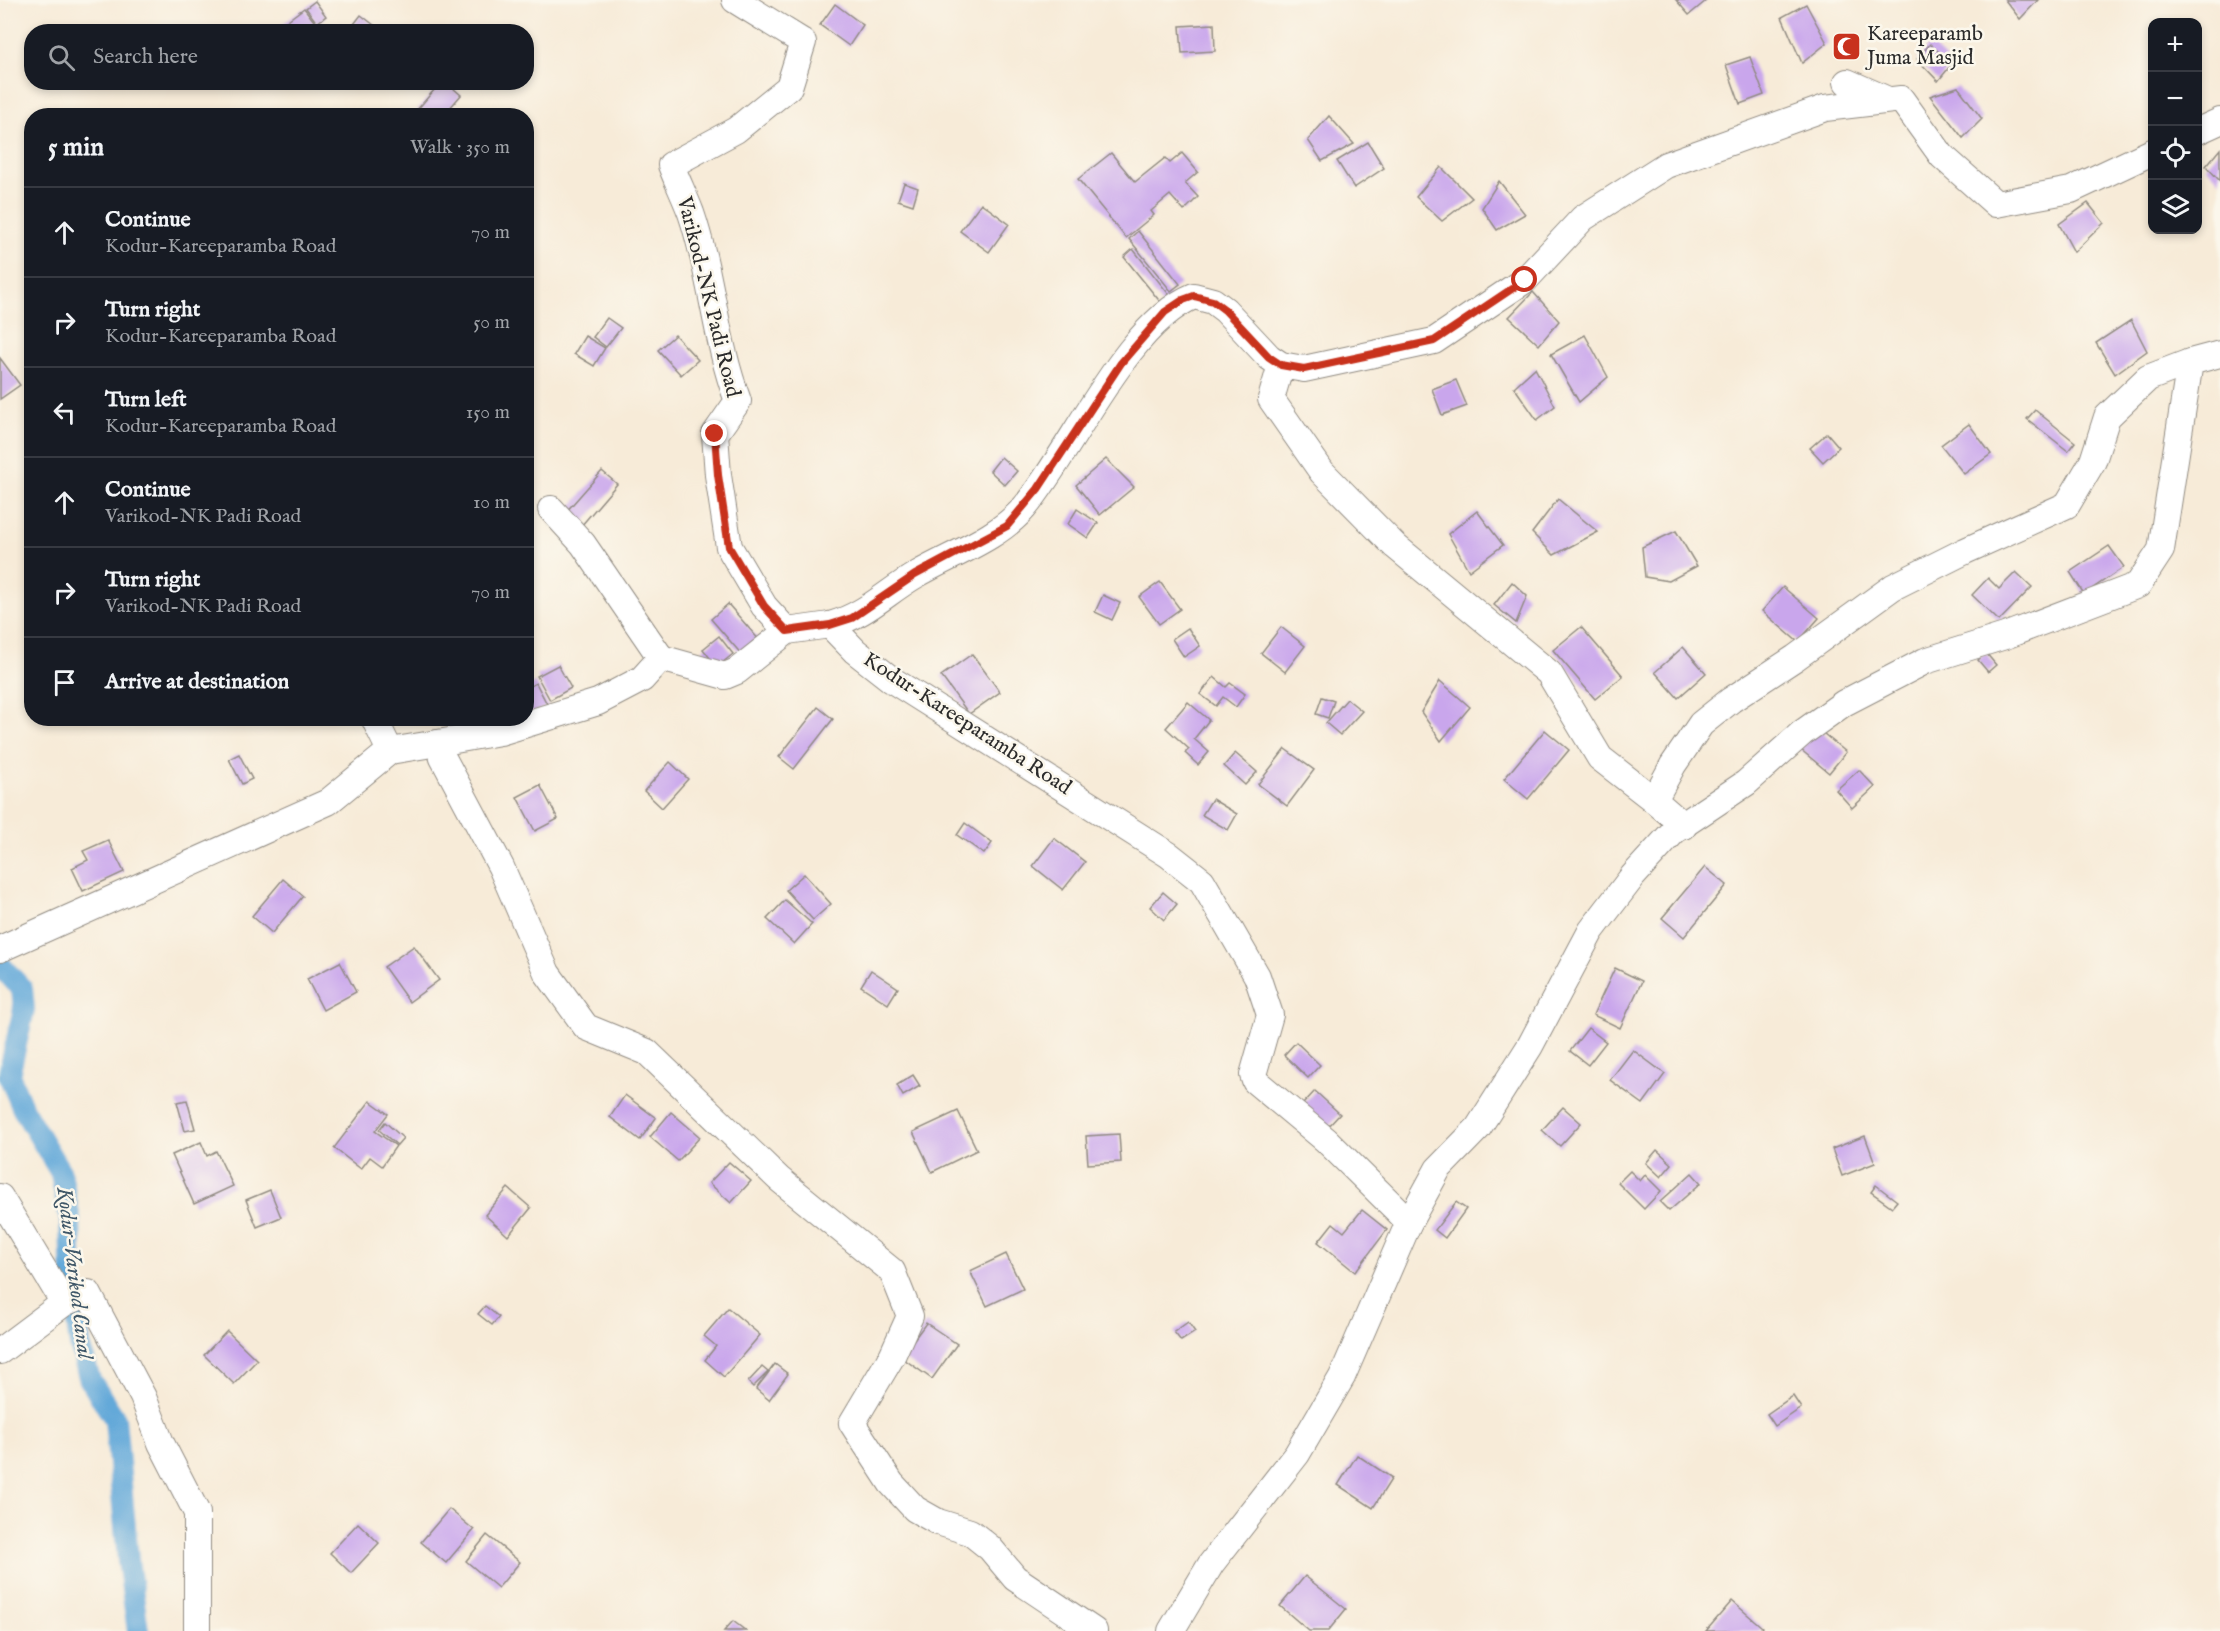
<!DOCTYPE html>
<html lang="en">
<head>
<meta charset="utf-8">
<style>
	body { margin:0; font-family:"IM FELL English",serif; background:#20242c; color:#f1f3f6 }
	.controls { position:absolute; right:18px; top:18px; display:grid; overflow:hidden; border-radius:12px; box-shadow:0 3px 9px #0003 }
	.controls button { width:54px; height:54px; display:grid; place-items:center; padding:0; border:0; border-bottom:2px solid #363941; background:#171b24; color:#f1f3f6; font:30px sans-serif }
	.stop { position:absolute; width:18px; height:18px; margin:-14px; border:4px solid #c8321e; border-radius:50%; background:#fff }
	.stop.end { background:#c8321e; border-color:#fff; box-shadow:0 2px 6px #0008 }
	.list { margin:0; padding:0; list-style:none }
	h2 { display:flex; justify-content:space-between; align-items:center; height:78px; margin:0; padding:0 24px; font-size:26px }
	h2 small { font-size:20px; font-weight:400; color:#9ea1a6 }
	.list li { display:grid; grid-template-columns:39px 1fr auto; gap:18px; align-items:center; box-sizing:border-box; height:90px; padding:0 24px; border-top:2px solid #363941 }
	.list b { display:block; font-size:22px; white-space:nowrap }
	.list p { margin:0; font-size:20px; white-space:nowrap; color:#9ea1a6 }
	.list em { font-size:20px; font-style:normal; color:#9ea1a6 }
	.icon { flex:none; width:33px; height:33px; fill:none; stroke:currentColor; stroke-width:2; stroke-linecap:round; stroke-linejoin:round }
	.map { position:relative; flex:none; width:2220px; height:1631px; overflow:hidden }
	.search { position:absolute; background:#171b24; box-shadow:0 3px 9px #0003; left:24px; top:24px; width:510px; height:66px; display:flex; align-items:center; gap:15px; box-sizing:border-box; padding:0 21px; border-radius:24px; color:#9ea1a6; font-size:22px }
	.panel { position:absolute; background:#171b24; box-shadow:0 3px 9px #0003; left:24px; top:108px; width:510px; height:618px; border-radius:24px }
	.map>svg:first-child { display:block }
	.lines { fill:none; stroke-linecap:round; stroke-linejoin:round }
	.canal { stroke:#63a9d9; stroke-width:22 }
	.building { fill:#c9a6ec }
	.minor-casing { stroke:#918b82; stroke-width:28 }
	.minor { stroke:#fff; stroke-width:26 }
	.route { stroke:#c8321e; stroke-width:8 }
	.labels { text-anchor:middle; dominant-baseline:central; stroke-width:5; stroke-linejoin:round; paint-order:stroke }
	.poi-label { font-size:21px; fill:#2b2b2b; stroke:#fbf7ec; text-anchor:start }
	.street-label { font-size:21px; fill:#2b2b2b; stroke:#fbf7ec }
	.water-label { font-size:22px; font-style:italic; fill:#3f5768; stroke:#fbf7ec }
</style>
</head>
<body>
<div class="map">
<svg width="2220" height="1631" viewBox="0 0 2220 1631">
	<rect width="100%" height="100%" fill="#fbf7ec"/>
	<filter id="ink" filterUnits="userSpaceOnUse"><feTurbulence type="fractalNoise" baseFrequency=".0167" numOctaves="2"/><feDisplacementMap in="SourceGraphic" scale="12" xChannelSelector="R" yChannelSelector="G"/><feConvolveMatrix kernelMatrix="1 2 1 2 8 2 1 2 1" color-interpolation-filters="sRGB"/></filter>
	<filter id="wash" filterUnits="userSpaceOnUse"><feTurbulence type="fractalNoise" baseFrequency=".008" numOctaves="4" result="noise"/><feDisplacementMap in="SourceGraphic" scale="24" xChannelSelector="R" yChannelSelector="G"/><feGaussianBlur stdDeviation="1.35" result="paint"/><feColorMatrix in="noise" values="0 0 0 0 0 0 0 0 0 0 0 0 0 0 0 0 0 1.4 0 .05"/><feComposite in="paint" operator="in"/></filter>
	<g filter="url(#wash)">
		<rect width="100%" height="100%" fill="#f7ebd8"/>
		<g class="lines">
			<!-- canal -->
			<polyline class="canal" points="0,965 22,989 24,1009 9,1075 23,1109 61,1173 70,1220 72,1286 80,1345 90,1380 115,1419 128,1560 138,1631"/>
		</g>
		<g id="blocks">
			<!-- building -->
			<g class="building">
				<polygon points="1676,0 1707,0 1689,15"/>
				<polygon points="2005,0 2038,0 2020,19"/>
				<polygon points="315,1 326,16 317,23 306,8"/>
				<polygon points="835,4 863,25 849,46 820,25"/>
				<polygon points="1806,4 1827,43 1802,63 1782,17"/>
				<polygon points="304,8 317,25 308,32 272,32"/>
				<polygon points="361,15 383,32 355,32 351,28"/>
				<polygon points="1214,24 1215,51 1182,53 1180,26"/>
				<polygon points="1930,44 1952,64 1938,81 1917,59"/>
				<polygon points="1750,57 1764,95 1740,104 1726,65"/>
				<polygon points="441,82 446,82 461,95 443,116 424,116 417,110"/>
				<polygon points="1958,87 1982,119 1963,138 1930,96"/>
				<polygon points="1329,116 1354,144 1322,161 1308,140"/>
				<polygon points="1368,142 1384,168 1354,188 1337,161"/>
				<polygon points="2220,149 2220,181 2206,166"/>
				<polygon points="1111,153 1135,182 1165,158 1170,163 1182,153 1198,172 1185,183 1198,197 1184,211 1170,195 1151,211 1154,215 1126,238 1078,179"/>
				<polygon points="1441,167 1472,198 1442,221 1416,197"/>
				<polygon points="1499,181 1525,214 1497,230 1482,208"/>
				<polygon points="904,183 918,188 913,205 898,200"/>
				<polygon points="981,203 1009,224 989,252 960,231"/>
				<polygon points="2088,203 2104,223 2074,252 2059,224"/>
				<polygon points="1138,231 1180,284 1171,291 1129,239"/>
				<polygon points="1133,249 1175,302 1166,309 1124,257"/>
				<polygon points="1533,292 1559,321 1539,345 1509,317"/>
				<polygon points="607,318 621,328 606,347 593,337"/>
				<polygon points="2131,320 2147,351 2115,374 2096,343"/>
				<polygon points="675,335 698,360 681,375 658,350"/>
				<polygon points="1585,335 1608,377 1579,402 1551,354"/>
				<polygon points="585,336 605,348 594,366 574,354"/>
				<polygon points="0,358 20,385 0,399"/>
				<polygon points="1535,368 1555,406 1537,420 1514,387"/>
				<polygon points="1456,380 1467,406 1442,415 1432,389"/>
				<polygon points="2035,410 2075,442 2068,451 2027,419"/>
				<polygon points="1969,424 1991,454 1964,474 1941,445"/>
				<polygon points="1827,433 1839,447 1823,462 1810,448"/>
				<polygon points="1001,457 1017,471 1005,485 990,471"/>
				<polygon points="1106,459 1134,487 1100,515 1076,485"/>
				<polygon points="602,471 617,484 581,526 565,513"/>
				<polygon points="1558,499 1598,532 1554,555 1532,533"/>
				<polygon points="1077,509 1098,523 1088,538 1068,524"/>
				<polygon points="1477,511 1503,545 1469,571 1448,534"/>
				<polygon points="1676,531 1697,566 1669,581 1645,577 1642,547"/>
				<polygon points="2109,546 2124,567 2084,594 2070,572"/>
				<polygon points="2016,572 2032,587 1999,621 1972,595 1988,578 1999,589"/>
				<polygon points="1160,582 1180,609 1159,624 1139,597"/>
				<polygon points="1512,582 1527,596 1516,623 1494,605"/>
				<polygon points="1783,587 1819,618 1798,642 1762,611"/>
				<polygon points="1103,595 1120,603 1112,620 1095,612"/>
				<polygon points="728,604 760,641 743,656 711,619"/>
				<polygon points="1281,627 1305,646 1285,672 1261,653"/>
				<polygon points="1581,627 1623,676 1595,699 1553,650"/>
				<polygon points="1188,628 1200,646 1184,657 1172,639"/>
				<polygon points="719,636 733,654 717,667 703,649"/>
				<polygon points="1683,647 1706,673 1678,698 1655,672"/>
				<polygon points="1986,653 1996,665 1988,672 1978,660"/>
				<polygon points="972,654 1000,692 969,714 941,676"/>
				<polygon points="558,665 571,688 550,700 537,676"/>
				<polygon points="1214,677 1226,687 1230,683 1245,694 1236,707 1223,697 1216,706 1200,694"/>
				<polygon points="1440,681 1470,707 1441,741 1421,712"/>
				<polygon points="536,683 548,706 526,716 526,688"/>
				<polygon points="1322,697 1334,701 1328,718 1316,714"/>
				<polygon points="1347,699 1362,711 1340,735 1326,723"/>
				<polygon points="1188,702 1209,720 1194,739 1209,752 1198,765 1185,753 1189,749 1166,728"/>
				<polygon points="818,707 833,719 794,769 779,757"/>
				<polygon points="1818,729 1846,752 1829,773 1800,749"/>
				<polygon points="1545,730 1569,750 1528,799 1504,779"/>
				<polygon points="1285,749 1314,770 1287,806 1258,784"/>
				<polygon points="1235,753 1257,772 1245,785 1224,766"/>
				<polygon points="239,754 252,779 242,784 229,759"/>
				<polygon points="670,762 688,779 662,808 644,791"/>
				<polygon points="1859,770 1875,787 1852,808 1836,790"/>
				<polygon points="540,785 558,819 535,831 517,797"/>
				<polygon points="1212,799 1237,814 1228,830 1202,815"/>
				<polygon points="965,823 992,843 984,854 957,835"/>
				<polygon points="1054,838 1085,862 1063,890 1033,866"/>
				<polygon points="108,840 124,872 83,891 72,868 88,860 83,851"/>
				<polygon points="1705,867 1727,885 1684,937 1662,918"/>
				<polygon points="804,874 831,904 813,920 786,890"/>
				<polygon points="283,879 303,896 272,933 252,916"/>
				<polygon points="1163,892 1177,904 1164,920 1150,907"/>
				<polygon points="785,900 812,924 794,944 767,919"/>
				<polygon points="414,946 439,980 409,1002 384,967"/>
				<polygon points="340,962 356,992 323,1010 307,979"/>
				<polygon points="1615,968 1642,981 1620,1028 1593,1015"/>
				<polygon points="871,970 898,988 888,1004 861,986"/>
				<polygon points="1588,1028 1606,1042 1588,1065 1570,1051"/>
				<polygon points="1296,1042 1320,1065 1308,1078 1284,1055"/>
				<polygon points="1633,1050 1665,1074 1643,1104 1610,1080"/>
				<polygon points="913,1075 920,1086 903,1096 897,1085"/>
				<polygon points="1315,1091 1340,1114 1328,1127 1303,1104"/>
				<polygon points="625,1095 656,1118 640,1140 610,1117"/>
				<polygon points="187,1100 195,1129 185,1131 177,1102"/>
				<polygon points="370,1101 388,1114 375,1131 396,1146 382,1166 370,1157 361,1169 334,1148"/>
				<polygon points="1563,1107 1581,1123 1560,1146 1542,1130"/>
				<polygon points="958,1111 977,1150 932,1172 913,1132"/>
				<polygon points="671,1112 700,1137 678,1161 650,1137"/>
				<polygon points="385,1122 403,1138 397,1145 379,1130"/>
				<polygon points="1119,1134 1121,1162 1088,1164 1086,1136"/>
				<polygon points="1865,1136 1875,1163 1842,1176 1832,1149"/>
				<polygon points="201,1142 207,1156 216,1151 233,1186 194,1204 172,1155"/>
				<polygon points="1657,1150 1672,1164 1661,1177 1646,1163"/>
				<polygon points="729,1162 751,1181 731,1203 709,1183"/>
				<polygon points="1630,1171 1640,1181 1645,1175 1661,1191 1644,1209 1618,1183"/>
				<polygon points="1692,1173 1701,1183 1669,1211 1660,1202"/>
				<polygon points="1876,1185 1897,1201 1892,1207 1871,1192"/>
				<polygon points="508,1188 531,1208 508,1236 485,1215"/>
				<polygon points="270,1190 281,1217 257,1227 246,1200"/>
				<polygon points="1456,1202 1466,1209 1445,1238 1435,1230"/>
				<polygon points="1362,1210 1387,1230 1355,1272 1318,1242 1333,1223 1344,1232"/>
				<polygon points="1006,1254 1023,1289 987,1306 970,1271"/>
				<polygon points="485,1306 499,1317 492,1325 478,1314"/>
				<polygon points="728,1308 760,1335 724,1377 705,1360 716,1346 704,1336"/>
				<polygon points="1188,1322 1195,1332 1181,1341 1174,1332"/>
				<polygon points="926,1323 957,1344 932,1379 901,1357"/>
				<polygon points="227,1331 257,1360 234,1384 204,1355"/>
				<polygon points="775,1364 788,1374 769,1400 756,1389"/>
				<polygon points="762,1367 768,1372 753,1387 748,1382"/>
				<polygon points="1793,1396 1801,1408 1775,1426 1767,1414"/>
				<polygon points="1357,1455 1392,1478 1373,1508 1338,1485"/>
				<polygon points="449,1509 474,1530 446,1563 421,1542"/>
				<polygon points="358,1523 379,1543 351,1573 330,1553"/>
				<polygon points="487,1535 520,1562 498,1588 466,1561"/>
				<polygon points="1305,1576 1346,1609 1328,1631 1309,1631 1280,1606"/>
				<polygon points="1732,1601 1762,1627 1759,1631 1706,1631"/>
				<polygon points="733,1621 746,1631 724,1631"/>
			</g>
		</g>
	</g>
	<g filter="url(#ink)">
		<use href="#blocks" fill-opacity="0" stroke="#918b82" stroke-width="1.5"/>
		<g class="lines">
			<defs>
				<g id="minor">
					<path d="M735 0 803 42 789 87 736 130 671 165C677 181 685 197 691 213 712 274 715 340 738 401L715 434 718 475 729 547 764 606 787 631 830 625"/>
					<polyline points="1847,82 1888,100"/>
					<polyline points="2198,131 2220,121"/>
					<polyline points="1281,365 1271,399 1322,472 1395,546 1549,673 1600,758 1654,800"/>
					<polyline points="551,509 583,544 661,658"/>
					<polyline points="787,631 737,671 725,676 661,658 642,679 598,702 500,732 438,743 443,758 501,867 547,973 586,1027 647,1052 779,1179 892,1271 910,1316 892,1356 852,1423 891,1483 915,1509 938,1522 970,1532 990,1548 1015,1578 1094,1631"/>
					<polyline points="374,718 390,751"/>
					<polyline points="1684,826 1654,800 1673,765 1701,724 1731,700 1795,658 1893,587 1965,551 2067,505 2093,461 2107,417 2148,378 2190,362"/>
					<polyline points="0,949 328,802 390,751 438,743"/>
					<polyline points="0,1197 64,1303"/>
					<path d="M1409 1222 1326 1140 1255 1081 1253 1075 1270 1015 1257 976 1202 881 1169 855 892 680 855 651 830 625C866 615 885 593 916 575 952 554 997 539 1024 508 1072 451 1126 324 1194 296L1213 301 1225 310 1269 357 1281 365 1304 369 1434 341 1525 280 1583 218 1666 165 1825 108 1901 99 1942 156 1996 204 2071 190 2152 152"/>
					<polyline points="0,1351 64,1303 88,1293 143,1397 161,1443 197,1513 197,1631"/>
					<polyline points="1171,1631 1211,1564 1297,1454 1342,1377 1409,1222 1438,1169 1478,1128 1530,1046 1591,931 1633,876 1674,831 1746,783 1802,733 1844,703 1925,661 2005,636 2138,585 2161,550 2190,362 2220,354"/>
				</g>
			</defs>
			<!-- minor casing -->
			<use href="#minor" class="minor-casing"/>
			<!-- minor -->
			<use href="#minor" class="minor"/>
		</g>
	</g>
	<g class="lines" filter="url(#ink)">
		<!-- route -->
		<polyline class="route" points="715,434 718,475 729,547 764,606 787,631 830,625 852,618 915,575 1007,526 1038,489 1121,363 1165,312 1183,300 1194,296 1213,301 1225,310 1269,357 1281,365 1304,369 1434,341 1525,280"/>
	</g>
	<!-- icons -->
	<defs>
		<symbol id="mosque-square" viewBox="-11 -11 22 22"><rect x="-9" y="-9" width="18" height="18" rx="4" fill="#c8321e" stroke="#fbf7ec"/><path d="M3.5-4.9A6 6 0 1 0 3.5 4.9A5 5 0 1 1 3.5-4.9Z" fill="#fff"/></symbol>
	</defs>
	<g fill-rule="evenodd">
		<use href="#mosque-square" x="1830" y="30" width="33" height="33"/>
	</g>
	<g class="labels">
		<!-- poi labels -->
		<g class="poi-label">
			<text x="1867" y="34">Kareeparamb<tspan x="1867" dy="24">Juma Masjid</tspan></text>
		</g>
		<!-- street labels -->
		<g class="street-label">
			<text transform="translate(708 297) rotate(76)">Varikod-NK Padi Road</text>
			<text transform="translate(967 724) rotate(33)">Kodur-Kareeparamba Road</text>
		</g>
		<!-- water labels -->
		<g class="water-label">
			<text transform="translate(74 1273) rotate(83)">Kodur-Varikod Canal</text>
		</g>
	</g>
</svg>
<div class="controls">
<button>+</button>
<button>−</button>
<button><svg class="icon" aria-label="locate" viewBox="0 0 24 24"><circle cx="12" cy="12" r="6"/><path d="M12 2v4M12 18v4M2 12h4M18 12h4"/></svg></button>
<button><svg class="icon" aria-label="layers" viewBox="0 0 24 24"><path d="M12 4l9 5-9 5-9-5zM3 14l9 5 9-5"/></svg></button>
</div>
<div class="stop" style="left:1525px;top:280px"></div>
<div class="stop end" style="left:715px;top:434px"></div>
<div class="search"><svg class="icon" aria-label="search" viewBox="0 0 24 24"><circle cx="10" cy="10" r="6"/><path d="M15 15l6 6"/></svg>Search here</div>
<section class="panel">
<h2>5 min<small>Walk · 350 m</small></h2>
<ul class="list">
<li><svg class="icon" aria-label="ahead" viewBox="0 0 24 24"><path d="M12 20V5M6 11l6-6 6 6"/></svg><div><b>Continue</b><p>Kodur-Kareeparamba Road</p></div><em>70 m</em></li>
<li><svg class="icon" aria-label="right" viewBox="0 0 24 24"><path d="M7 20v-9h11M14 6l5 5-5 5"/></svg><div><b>Turn right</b><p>Kodur-Kareeparamba Road</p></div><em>50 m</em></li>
<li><svg class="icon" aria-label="left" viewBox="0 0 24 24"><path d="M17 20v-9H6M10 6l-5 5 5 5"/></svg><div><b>Turn left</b><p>Kodur-Kareeparamba Road</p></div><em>150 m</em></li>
<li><svg class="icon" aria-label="ahead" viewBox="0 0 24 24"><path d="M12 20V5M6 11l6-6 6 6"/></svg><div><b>Continue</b><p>Varikod-NK Padi Road</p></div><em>10 m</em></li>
<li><svg class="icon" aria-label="right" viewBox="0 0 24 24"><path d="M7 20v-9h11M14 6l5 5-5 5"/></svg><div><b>Turn right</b><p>Varikod-NK Padi Road</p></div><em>70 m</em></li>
<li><svg class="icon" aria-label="arrive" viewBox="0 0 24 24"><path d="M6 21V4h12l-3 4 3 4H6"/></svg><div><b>Arrive at destination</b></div></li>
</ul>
</section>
</div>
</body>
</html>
